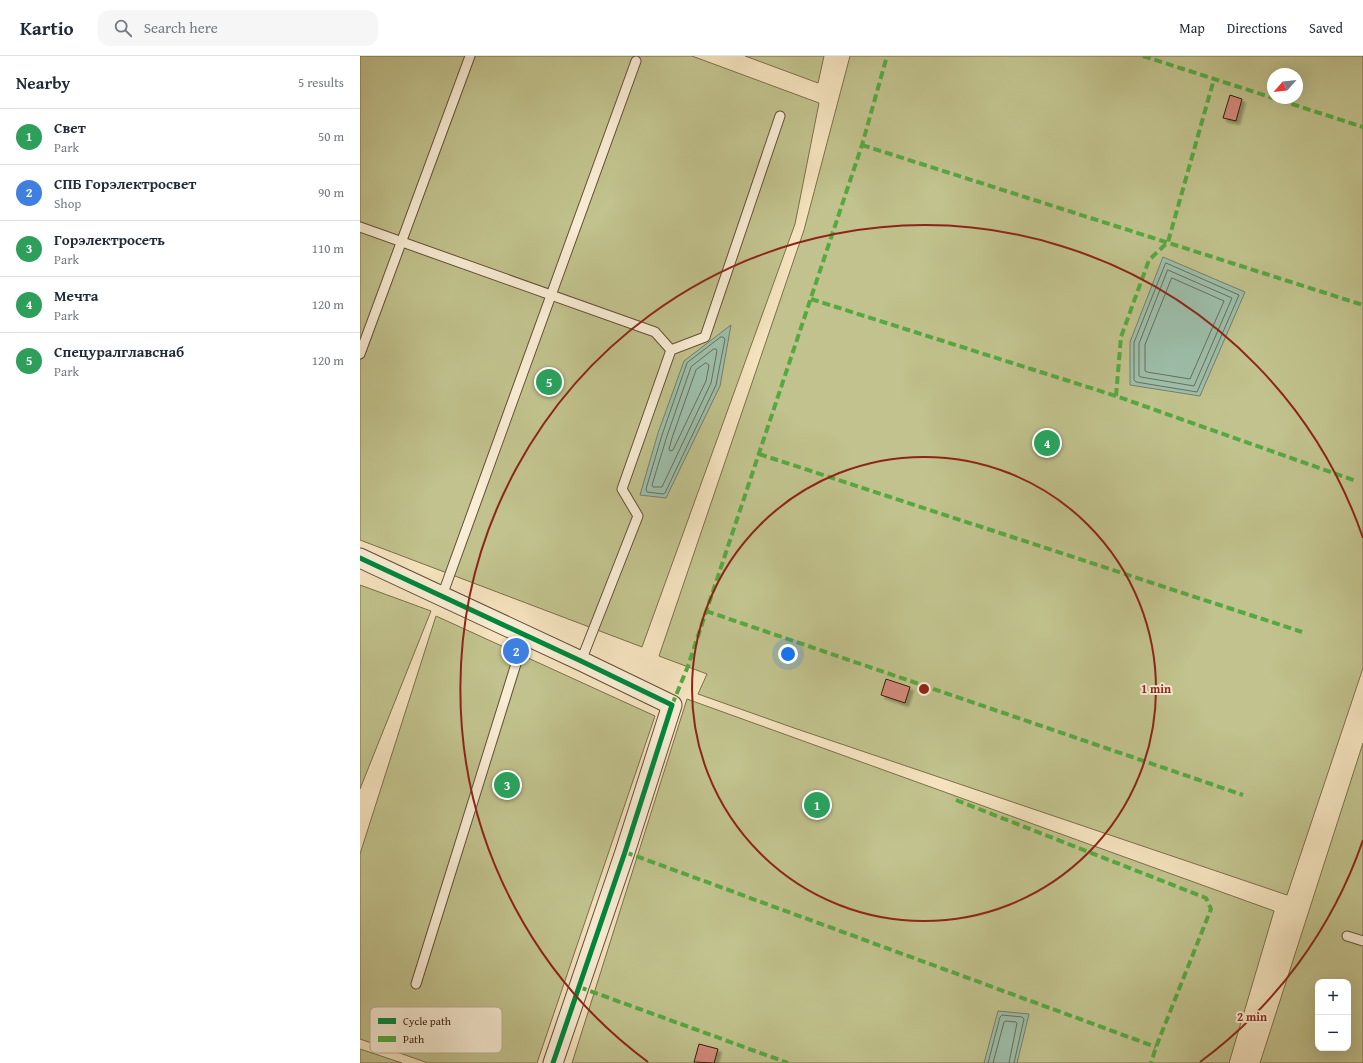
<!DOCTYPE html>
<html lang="en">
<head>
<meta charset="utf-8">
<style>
	body { margin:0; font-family:"Gentium Book Plus",serif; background:#f6f6f7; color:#1f2937 }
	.controls { position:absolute; right:12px; bottom:12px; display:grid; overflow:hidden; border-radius:8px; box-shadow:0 4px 16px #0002 }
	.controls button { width:36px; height:36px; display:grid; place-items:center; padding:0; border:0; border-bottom:1px solid #e0e1e3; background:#fff; color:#1f2937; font:20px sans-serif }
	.compass { position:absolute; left:907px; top:12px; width:36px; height:36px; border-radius:50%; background:#fff; box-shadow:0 4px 16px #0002; rotate:243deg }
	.you { position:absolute; left:428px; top:598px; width:14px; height:14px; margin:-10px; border:3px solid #fff; border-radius:50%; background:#1a73e8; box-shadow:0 0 0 6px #1a73e833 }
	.badge { display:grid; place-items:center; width:26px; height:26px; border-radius:50%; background:#111827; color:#fff; font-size:13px; font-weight:700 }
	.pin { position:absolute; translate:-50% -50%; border:2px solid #fff; box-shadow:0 1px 4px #0006 }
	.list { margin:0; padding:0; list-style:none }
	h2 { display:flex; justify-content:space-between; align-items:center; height:52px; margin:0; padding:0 16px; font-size:17px }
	h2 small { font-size:13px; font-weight:400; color:#747a83 }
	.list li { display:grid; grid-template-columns:26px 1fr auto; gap:12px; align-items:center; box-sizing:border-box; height:56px; padding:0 16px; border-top:1px solid #e0e1e3 }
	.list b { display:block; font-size:15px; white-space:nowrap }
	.list p { margin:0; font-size:13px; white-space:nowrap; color:#747a83 }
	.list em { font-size:13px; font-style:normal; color:#747a83 }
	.icon { flex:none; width:22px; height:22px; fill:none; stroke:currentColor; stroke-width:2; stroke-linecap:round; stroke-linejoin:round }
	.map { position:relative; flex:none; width:1003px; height:1007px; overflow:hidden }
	header { display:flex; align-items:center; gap:24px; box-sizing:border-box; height:56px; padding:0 20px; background:#fff; border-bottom:1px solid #e0e1e3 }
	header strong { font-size:19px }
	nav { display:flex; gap:22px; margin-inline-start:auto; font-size:14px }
	.search { width:280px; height:36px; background:#f6f6f7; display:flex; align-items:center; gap:10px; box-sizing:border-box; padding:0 14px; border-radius:12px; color:#747a83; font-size:15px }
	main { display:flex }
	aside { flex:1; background:#fff }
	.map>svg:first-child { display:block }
	.green { fill:#c1c28d; stroke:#7c6f4a; fill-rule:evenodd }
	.water { fill:#9dbfab; stroke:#757e69 }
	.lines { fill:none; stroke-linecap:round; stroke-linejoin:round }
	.shore { stroke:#6a6e59; stroke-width:1 }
	.building { fill:#d1897a; stroke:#381c07; filter:url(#shadow) }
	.service-casing { stroke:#674e35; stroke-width:11 }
	.minor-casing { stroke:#674e35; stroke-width:21 }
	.service { stroke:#f8edd5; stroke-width:9 }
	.minor { stroke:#f8edd5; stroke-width:19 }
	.quiet { stroke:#55a941; stroke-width:4; stroke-dasharray:8 4; stroke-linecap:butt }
	.cycleway-casing { stroke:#f8edd5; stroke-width:8 }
	.cycleway { stroke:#00873e; stroke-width:5 }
	.ring { fill:none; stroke:#8f2418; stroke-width:2 }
	.key { fill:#f8edd5; stroke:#beae97; stroke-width:1 }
	.key-label { font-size:11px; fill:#381c07 }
	.centre { fill:#8f2418; stroke:#f8edd5; stroke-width:2 }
	.ring-label { font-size:12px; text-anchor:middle; font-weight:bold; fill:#8f2418; stroke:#f8edd5; stroke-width:4; stroke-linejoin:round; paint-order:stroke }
</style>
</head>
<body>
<header>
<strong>Kartio</strong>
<div class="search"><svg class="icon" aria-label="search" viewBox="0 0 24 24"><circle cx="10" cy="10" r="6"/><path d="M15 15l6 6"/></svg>Search here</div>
<nav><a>Map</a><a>Directions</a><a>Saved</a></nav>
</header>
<main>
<aside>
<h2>Nearby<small>5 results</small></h2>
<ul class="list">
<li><span class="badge" style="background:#2e9e5b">1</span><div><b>Свет</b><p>Park</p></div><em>50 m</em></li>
<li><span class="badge" style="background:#3f7fe0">2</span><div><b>СПБ Горэлектросвет</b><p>Shop</p></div><em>90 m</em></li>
<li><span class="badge" style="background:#2e9e5b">3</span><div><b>Горэлектросеть</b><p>Park</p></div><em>110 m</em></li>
<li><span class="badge" style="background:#2e9e5b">4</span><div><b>Мечта</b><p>Park</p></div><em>120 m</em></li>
<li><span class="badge" style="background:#2e9e5b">5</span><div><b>Спецуралглавснаб</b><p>Park</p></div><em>120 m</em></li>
</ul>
</aside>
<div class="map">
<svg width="1003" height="1007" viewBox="0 0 1003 1007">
	<defs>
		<filter id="shadow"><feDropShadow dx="3.5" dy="3.5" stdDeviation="1" flood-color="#0004"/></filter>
	</defs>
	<rect width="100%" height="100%" fill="#f4e3be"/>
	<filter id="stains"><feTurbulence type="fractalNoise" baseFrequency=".005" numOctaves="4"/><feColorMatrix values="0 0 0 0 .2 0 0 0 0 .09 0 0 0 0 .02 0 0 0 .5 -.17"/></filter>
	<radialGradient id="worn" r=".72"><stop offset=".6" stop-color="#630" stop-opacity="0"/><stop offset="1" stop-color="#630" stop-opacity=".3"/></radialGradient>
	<!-- green -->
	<g class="green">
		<polygon points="0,0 332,0 459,47 435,168 282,591 0,484"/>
		<polygon points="385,0 464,0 458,27"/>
		<path d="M490 0H1003V612L927 839 434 672 338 638 347 618 299 600 444 174ZM913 18H937V42H913Z"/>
		<polygon points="0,529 71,555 0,733"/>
		<polygon points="76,560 295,660 177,1007 68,1007 0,983 0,798"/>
		<polygon points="327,643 914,855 869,1007 212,1007"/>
		<path d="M1003 687V1007H900ZM958 926H988V992H958Z"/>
		<polygon points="0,993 42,1007 0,1007"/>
	</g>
	<!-- water -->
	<g class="water">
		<polygon points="803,201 885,236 840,340 770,329 770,286"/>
		<polygon points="371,269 360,330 306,442 280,439 298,377 324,305"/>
		<polygon points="638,955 669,958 657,1007 624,1007"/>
	</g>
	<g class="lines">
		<!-- shore -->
		<g class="shore">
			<polygon points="806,207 879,239 837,336 776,326 774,324 774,287"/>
			<polygon points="808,214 872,242 834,330 781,321 779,320 779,288"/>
			<polygon points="812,222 864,245 830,323 787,316 785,315 785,289"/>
			<polygon points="361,281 363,281 365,283 356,329 305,437 303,438 287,436 286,433 302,379 327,307"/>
			<polygon points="354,293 356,293 357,295 351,327 302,431 293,431 292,429 307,380 331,311"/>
			<polygon points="346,307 349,309 346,325 313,394 310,395 309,393 312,382 336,314"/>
			<polyline points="628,1007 640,961 642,959 662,961 664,963 654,1007"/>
			<polyline points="633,1007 644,966 646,965 656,966 657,967 649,1007"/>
		</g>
	</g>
	<!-- building -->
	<g class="building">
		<polygon points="870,39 882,43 876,65 863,62"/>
		<polygon points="526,623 550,631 545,647 521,639"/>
		<polygon points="339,988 358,993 354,1007 334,1006"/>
	</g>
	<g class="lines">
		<defs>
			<g id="service">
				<polyline points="0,171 295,276 311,294"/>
				<polyline points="0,298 110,0"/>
				<polyline points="82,540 276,5"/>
				<polyline points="221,605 278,460 262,433 311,294 345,281 420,60"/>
				<polyline points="987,880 1003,885"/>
				<polyline points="56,928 165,579"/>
			</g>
			<polyline id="minor" points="0,502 221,605 312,649 265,796 193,1007"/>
		</defs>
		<!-- service casing -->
		<use href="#service" class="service-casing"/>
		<!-- minor casing -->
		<use href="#minor" class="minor-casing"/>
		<!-- service -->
		<use href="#service" class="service"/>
		<!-- minor -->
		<use href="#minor" class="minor"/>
		<!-- quiet -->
		<g class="quiet">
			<polyline points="783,0 1003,71"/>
			<polyline points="502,89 1003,249"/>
			<polyline points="451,243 756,340 996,425"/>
			<polyline points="756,340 761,281 789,204 808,186 854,23"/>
			<polyline points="399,398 942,576"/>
			<polyline points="346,555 883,739"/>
			<polyline points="312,649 328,610 502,89 527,0"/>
			<polyline points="596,744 846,842 851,853 796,991 791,1007"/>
			<polyline points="265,796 796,991"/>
			<polyline points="219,931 428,1007"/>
		</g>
		<defs>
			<polyline id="cycleway" points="0,502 221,605 312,649 265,796 193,1007"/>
		</defs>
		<!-- cycleway casing -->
		<use href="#cycleway" class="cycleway-casing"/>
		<!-- cycleway -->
		<use href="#cycleway" class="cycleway"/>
	</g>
	<!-- distance rings -->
	<g class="ring">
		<circle cx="564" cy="633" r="232"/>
		<path d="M1003 784A464 464 0 0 1 840 1006M288 1006A464 464 0 1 1 1003 482"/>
	</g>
	<!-- legend -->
	<rect x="10" y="951" width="132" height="46" rx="6" class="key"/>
	<rect x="18" y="962" width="18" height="6" fill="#00873e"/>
	<rect x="18" y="980" width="18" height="6" fill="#55a941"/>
	<g class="key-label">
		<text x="43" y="969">Cycle path</text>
		<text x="43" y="987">Path</text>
	</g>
	<circle cx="564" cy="633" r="6" class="centre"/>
	<g class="ring-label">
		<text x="796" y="637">1 min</text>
		<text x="892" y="965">2 min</text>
	</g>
	<rect width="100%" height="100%" filter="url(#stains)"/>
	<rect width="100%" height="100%" fill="url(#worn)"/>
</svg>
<div class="controls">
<button>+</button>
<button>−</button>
</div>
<svg class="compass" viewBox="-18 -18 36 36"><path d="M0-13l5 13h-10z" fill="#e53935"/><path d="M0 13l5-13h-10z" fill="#747a83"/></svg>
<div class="you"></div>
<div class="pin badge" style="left:457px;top:749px;background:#2e9e5b">1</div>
<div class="pin badge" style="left:156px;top:595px;background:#3f7fe0">2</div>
<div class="pin badge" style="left:147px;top:729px;background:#2e9e5b">3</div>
<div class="pin badge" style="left:687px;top:387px;background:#2e9e5b">4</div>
<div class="pin badge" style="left:189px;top:326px;background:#2e9e5b">5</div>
</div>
</main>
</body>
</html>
